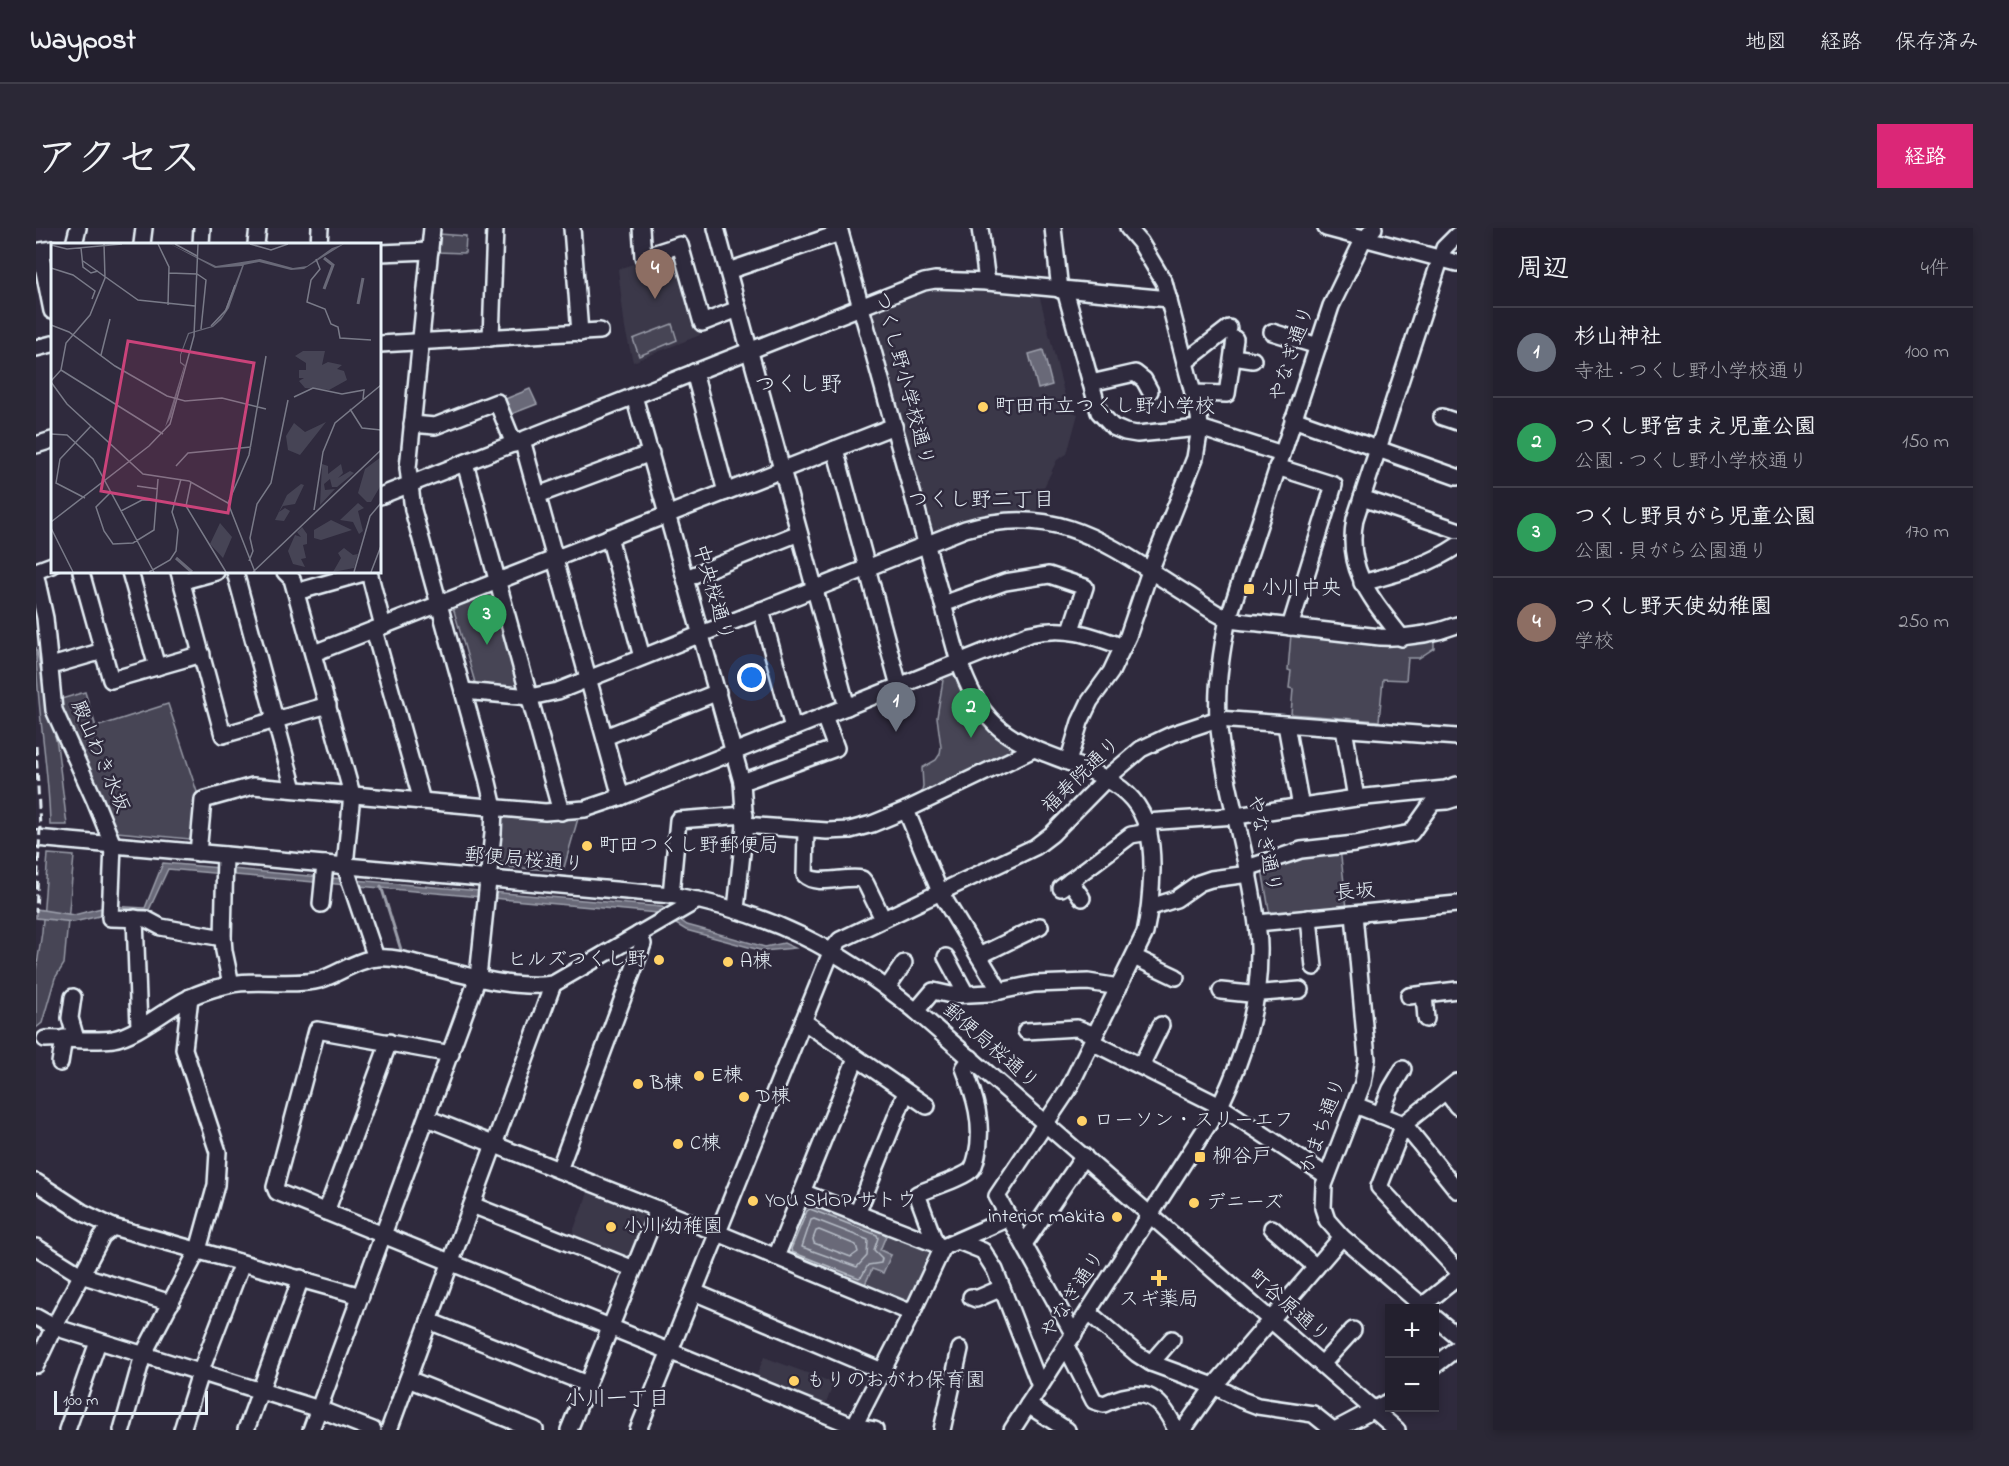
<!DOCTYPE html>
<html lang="ja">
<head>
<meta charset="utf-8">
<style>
	body { margin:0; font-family:"Indie Flower","Klee One",sans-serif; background:#2b2836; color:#f1f3f6 }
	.controls { position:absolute; right:18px; bottom:18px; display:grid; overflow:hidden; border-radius:0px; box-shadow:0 3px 9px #0003 }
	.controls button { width:54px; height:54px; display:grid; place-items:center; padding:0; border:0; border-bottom:2px solid #403e4a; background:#23202e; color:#f1f3f6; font:30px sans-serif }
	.scale { position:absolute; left:18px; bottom:15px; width:154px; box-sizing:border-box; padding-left:6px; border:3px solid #e8f1f8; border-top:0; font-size:16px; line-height:21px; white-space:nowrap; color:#e8f1f8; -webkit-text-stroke:4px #2f2a3d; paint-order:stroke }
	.you { position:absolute; left:716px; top:450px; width:21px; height:21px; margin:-15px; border:4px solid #fff; border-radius:50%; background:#1a73e8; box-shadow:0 0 0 9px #1a73e833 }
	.badge { display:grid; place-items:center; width:39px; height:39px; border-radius:50%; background:#db2777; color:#fff; font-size:20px; font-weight:700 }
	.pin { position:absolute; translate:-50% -50px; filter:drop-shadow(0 2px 3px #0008) }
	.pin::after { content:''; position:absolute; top:32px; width:21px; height:18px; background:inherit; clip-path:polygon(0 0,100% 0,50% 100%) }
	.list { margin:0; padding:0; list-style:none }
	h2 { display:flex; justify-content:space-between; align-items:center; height:78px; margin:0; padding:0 24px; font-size:26px }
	h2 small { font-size:20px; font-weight:400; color:#a3a3aa }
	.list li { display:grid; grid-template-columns:39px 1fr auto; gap:18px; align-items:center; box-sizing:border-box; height:90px; padding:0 24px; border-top:2px solid #403e4a }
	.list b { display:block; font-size:22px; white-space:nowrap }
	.list p { margin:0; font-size:20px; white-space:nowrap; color:#a3a3aa }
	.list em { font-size:20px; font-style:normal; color:#a3a3aa }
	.map { position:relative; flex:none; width:1421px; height:1202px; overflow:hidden; border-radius:0px }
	header { display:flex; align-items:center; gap:36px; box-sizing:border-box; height:84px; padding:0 30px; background:#23202e; border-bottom:2px solid #403e4a }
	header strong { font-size:28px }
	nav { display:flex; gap:33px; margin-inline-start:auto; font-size:21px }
	.intro { display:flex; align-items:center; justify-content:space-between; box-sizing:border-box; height:144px; padding:0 36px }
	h1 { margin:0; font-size:42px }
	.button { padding:15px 27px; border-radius:0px; background:#db2777; color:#fff; font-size:21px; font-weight:700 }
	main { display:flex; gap:36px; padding:0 36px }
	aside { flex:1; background:#23202e; border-radius:0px; box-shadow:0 3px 9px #0003 }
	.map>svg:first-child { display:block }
	.built { fill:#3b3749 }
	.green { fill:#464455; stroke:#979aa6; stroke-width:1.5 }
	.water { fill:#696978; stroke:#9c9fab; stroke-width:1.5 }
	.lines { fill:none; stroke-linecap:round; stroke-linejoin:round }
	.shore { stroke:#b5bbc5; stroke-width:1.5 }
	.stream { stroke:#9c9fab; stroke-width:3 }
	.minor-casing { stroke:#e8f1f8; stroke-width:20 }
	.minor { stroke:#2f2a3d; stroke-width:15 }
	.rail { stroke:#e8f1f8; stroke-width:3; stroke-dasharray:9 4.5; stroke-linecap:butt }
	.poi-dot { fill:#ffd166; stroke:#2f2a3d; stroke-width:2 }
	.labels { text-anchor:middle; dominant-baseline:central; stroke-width:5; stroke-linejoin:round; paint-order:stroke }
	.street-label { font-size:20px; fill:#e8f1f8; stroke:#2f2a3d }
	.poi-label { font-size:20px; fill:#e8f1f8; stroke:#2f2a3d; text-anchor:start }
	.neighbourhood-label { font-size:21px; fill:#e8f1f8; stroke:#2f2a3d }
	.quarter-label { font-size:22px; fill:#e8f1f8; stroke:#2f2a3d }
	.inset-river { fill:none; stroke:#696978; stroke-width:3 }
	.inset-road { fill:none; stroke:#797a88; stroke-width:1.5 }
	.view { fill:#ca437a; fill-opacity:0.15; stroke:#ca437a; stroke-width:3 }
	.inset-edge { fill:none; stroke:#e8f1f8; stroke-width:3 }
</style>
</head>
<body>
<header>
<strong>Waypost</strong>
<nav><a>地図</a><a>経路</a><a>保存済み</a></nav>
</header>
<div class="intro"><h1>アクセス</h1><a class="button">経路</a></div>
<main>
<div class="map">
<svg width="1421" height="1202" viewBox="0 0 1421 1202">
	<rect width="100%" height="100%" fill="#2f2a3d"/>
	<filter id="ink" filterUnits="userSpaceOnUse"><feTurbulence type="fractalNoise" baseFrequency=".0167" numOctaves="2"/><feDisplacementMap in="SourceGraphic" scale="12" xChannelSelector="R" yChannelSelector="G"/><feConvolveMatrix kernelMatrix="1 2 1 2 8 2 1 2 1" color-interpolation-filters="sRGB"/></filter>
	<g filter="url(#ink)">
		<!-- built -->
		<g class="built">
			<polygon points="636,23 640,25 664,107 597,134 589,101 582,41"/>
			<polygon points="911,57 1003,66 1031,176 1036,184 1042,186 1031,226 1021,232 1002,272 1001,284 967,284 926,295 902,304 896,301 837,85 839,80 889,60"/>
			<polygon points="553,962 613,984 597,1036 534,1011"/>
			<polygon points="728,1129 798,1155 788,1180 719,1151"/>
		</g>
		<!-- green -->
		<g class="green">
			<polygon points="403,6 430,8 429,25 401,24"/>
			<polygon points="636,96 641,112 603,128 597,111"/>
			<polygon points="458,360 487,462 440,458 416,376"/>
			<path d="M1255 406C1302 412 1352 424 1398 412V420L1383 430H1372L1370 452 1347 451 1343 493 1255 486 1257 461 1253 460 1255 443 1252 442Z"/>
			<path d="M0 419 13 483 21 516 31 597H14C13 537 0 478 0 419Z"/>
			<path d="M916 443 920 445C936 486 949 493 982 520L981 525 884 570 887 558 886 540 900 532 904 526 905 519 901 489 908 446Z"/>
			<polygon points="49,464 60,499 132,476 162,567 158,607 154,611 81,604 77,601 25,485 22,472"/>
			<polygon points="469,586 543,587 527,643 469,639 463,633 466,590"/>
			<polygon points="1304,621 1311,680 1238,687 1233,682 1226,641 1268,625"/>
			<polygon points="12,626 38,628 28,736 19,750 6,795 0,800 0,743 6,704"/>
			<polygon points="851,1005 895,1022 896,1027 873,1074 869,1075 828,1058 836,1041 855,1027 844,1022"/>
		</g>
		<!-- water -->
		<g class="water">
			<polygon points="1007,122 1016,157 1002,161 993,126"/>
			<polygon points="494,161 501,176 473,187 467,172"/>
			<polygon points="127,635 626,679 651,697 662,700 729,719 748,715 759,720 727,723 650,702 622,685 132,641 112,684 72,686 38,694 0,690 0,681 38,687 73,678 109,680"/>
			<polygon points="771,973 851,1005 844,1022 855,1027 847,1045 836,1041 828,1058 749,1028 747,1024 767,975"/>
		</g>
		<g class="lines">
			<!-- shore -->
			<g class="shore">
				<polygon points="774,981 841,1007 842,1010 838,1022 846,1030 845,1035 832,1037 826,1048 823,1050 756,1024 755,1021 771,983"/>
				<polygon points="778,991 832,1012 831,1028 821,1039 766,1019 775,992"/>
				<polygon points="783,1002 820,1017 822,1024 815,1029 778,1015 777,1011 780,1003"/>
			</g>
			<!-- stream -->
			<polyline class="stream" points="345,658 366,725"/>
			<defs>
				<g id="minor">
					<polyline points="536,0 544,105"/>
					<polyline points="605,0 607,29 644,17 666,95 702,81"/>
					<polyline points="680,0 811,479"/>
					<path d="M803 0 923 434C932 458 941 479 960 497 980 516 1007 524 1032 534 1091 556 1117 576 1116 642 1115 666 1114 682 1109 705L1032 862 961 968 1038 1107"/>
					<polyline points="944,0 951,54"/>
					<polyline points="1017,0 1024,62"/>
					<polyline points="1290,0 1421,35"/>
					<polyline points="38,16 42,0"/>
					<polyline points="106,16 108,0"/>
					<polyline points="165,16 166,0"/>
					<polyline points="220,16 222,0"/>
					<polyline points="283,16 284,0"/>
					<polyline points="16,21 4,23 16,83"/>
					<polyline points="344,25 394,23"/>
					<polyline points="692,43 804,5"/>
					<polyline points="1029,62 1063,184 1077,199 1089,204 1101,206 1164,200 1246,226"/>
					<polyline points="1236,104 1282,118"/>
					<polyline points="455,110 459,0"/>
					<polyline points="344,116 564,103"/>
					<polyline points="0,120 16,116"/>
					<polyline points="1197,129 1217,132"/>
					<polyline points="1149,134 1193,100"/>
					<polyline points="658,144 690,264"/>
					<polyline points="1055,155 1099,145 1108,152 1114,163"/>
					<polyline points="1157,165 1191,166 1199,111"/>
					<polyline points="598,168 706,554 709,597 700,681"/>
					<polyline points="1406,189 1421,194"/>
					<polyline points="1257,191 1421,249"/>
					<polyline points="376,196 399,198 461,174 478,216"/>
					<polyline points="486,212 585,569"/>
					<polyline points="0,217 16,212"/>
					<polyline points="799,221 863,458"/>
					<polyline points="429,235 525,584"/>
					<polyline points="1241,239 1298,257 1254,399"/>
					<polyline points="502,267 615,225"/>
					<polyline points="344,268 888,54 899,52 951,54 1133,71"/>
					<polyline points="1326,270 1421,302"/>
					<polyline points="573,309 606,429"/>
					<polyline points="0,343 16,337"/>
					<polyline points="45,344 75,452 166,426"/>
					<polyline points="94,344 121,439"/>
					<polyline points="143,344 187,507 292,477"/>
					<polyline points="199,344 258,561"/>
					<polyline points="249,344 256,351 316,566 309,638 340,730"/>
					<polyline points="333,344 347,398"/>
					<polyline points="0,349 9,390 18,482 59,573 77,617 74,690 110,691 125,699 187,710"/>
					<polyline points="650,350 763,305"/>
					<polyline points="147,353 180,344"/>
					<path d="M1326 355C1362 345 1390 339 1421 318"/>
					<polyline points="260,364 331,344"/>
					<polyline points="907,376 969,354 1013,347 1049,359 1035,402"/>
					<polyline points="725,382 757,500"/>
					<polyline points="338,402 386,573"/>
					<path d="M1366 410C1336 371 1309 343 1319 291L1408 20 1421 7"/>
					<polyline points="278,425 858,198"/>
					<polyline points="15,438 67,423"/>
					<path d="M427 463 494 469 522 463 929 301C1023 273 1075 319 1151 366 1164 374 1176 384 1190 390 1201 395 1218 394 1230 396 1268 400 1306 405 1344 409 1371 410 1395 407 1421 397"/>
					<polyline points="1250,497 1265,579"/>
					<polyline points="1308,501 1320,570"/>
					<polyline points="569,509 682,464"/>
					<polyline points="1032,534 1044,494 1054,473 1075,444 1092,408 1114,343 1159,230 1164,200 1163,188 1128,54 1104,14 1092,0"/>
					<polyline points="706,554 800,520 788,488"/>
					<polyline points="870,582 904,664 964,763"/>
					<polyline points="1110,594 1200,588 1320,570 1409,561 1421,557"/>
					<polyline points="709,597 791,603 814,602 836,596 870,582 998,521"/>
					<path d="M770 602 769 647C781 659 810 647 826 651L830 656 847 691"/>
					<path d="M0 610 635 667C733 684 803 720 880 783L1361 1202"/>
					<path d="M162 625 167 572 217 558 509 584 549 581 585 569 993 406C1029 398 1053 406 1087 419"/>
					<polyline points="189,627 187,710 188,723 195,756"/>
					<polyline points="1211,640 1265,622 1319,616 1375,605 1397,574 1411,573 1421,570"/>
					<polyline points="1034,653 1046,670"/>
					<polyline points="1025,660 1095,607 1113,604"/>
					<polyline points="635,667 642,592 709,587"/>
					<polyline points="285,676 289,636"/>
					<polyline points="1115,679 1140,671 1163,655 1175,651 1213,646"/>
					<polyline points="1318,686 1331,831 1327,855 1288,957 1287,980 1291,992 1306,1009 1389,1080"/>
					<polyline points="99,690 103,799"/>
					<polyline points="1273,690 1278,739"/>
					<polyline points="1221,695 1421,676"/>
					<polyline points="943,728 1004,698"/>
					<polyline points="910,729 930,766"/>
					<polyline points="1098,729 1140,749"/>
					<polyline points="851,760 868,735"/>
					<polyline points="1185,763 1214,766 1264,762"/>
					<polyline points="1388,766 1390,791"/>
					<polyline points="1373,768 1421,762"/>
					<polyline points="37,769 34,790 40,811"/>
					<polyline points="880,783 897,763 915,767 954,765 998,756 1052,754 1083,759"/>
					<polyline points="767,793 891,878"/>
					<polyline points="990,803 1041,800 1059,807"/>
					<path d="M9 811C32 810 55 814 77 811 101 807 131 780 153 770 165 764 179 760 192 757 218 750 254 759 283 752 303 746 321 731 342 730 357 729 372 733 387 737 427 746 476 762 517 756L662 672"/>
					<polyline points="1056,814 1184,878 1291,948"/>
					<polyline points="415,826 281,802 239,959 241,964 818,1198 839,1202"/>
					<polyline points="24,835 28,810"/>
					<polyline points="1105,838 1125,797"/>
					<polyline points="1421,854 1368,896 1343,959 1421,1042"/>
					<polyline points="1410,863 1421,878"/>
					<polyline points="1319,877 1368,896 1421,962"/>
					<polyline points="1344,887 1355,861 1367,841"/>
					<polyline points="391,890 682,1005 876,1085"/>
					<polyline points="523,942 607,716 603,706"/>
					<polyline points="0,954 46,984 77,999 325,1068"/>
					<polyline points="766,964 907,1019 973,990"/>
					<polyline points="436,977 598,1041"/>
					<polyline points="290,984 353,814"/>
					<polyline points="821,986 870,864"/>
					<polyline points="1236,1000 1280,1039"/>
					<polyline points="922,1013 947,1023 959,1042 1004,1158"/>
					<polyline points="988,1016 1048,928"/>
					<path d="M900 1017 881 966C892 961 930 949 936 941 939 937 940 931 941 927 948 896 939 869 928 840L935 830"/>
					<polyline points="0,1019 45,1047 135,1075"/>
					<polyline points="740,1029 820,830"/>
					<polyline points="658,1064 846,1143"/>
					<polyline points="935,1069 940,1071 966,1060"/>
					<polyline points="1386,1078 1421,1050"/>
					<polyline points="1052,1084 1101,1126 1115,1135 1178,1158 1206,1172 1222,1178 1277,1186 1297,1202"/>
					<polyline points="0,1089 18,1099 283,1181 337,1202"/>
					<polyline points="1398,1089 1421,1108"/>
					<polyline points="393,1093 551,1156"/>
					<path d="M1030 1118 1058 1173 1068 1176C1106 1158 1123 1165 1140 1202"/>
					<polyline points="1115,1135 1136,1111"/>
					<polyline points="1286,1136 1317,1102"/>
					<polyline points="0,1137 18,1099 66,1008 77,999"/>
					<polyline points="1398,1138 1421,1120"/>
					<polyline points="372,1151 499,1202"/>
					<polyline points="992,1177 1031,1202"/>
					<polyline points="31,1202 62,1114"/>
					<polyline points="86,1202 107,1127 162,1022 180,957 182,924 148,821 154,769"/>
					<polyline points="146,1202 164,1145 206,1035"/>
					<polyline points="210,1202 265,1050"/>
					<polyline points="275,1202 442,749 457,605 458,580 451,550 377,282 372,240 396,0"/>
					<polyline points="353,1202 517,756"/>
					<polyline points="533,1202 622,981"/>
					<polyline points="602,1202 796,722 804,712 999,619 1016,606 1071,550 1105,521 1137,506 1182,491 1421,509"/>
					<polyline points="816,1202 876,1085 907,1019"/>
					<polyline points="906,1202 924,1121"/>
					<path d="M976 1202 1184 878C1208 828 1223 780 1223 725 1224 705 1219 685 1216 666 1206 608 1187 550 1182 491 1180 457 1185 424 1192 391L1295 78 1328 10 1338 0"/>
					<polyline points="1147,1202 1178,1158 1306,1009"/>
					<polyline points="1299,1202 1354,1173"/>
				</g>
			</defs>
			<!-- minor casing -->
			<use href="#minor" class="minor-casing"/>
			<!-- minor -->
			<use href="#minor" class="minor"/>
			<!-- rail -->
			<polyline class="rail" points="0,518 4,600 0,684"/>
		</g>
	</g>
	<!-- markers -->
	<g class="poi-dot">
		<circle cx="947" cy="179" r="6"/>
		<rect x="1207" y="355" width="12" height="12" rx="3"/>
		<circle cx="551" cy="618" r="6"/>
		<circle cx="623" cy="732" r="6"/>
		<circle cx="692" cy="734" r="6"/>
		<circle cx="663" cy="848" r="6"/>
		<circle cx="602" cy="856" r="6"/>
		<circle cx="708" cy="869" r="6"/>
		<circle cx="1046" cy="893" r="6"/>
		<circle cx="642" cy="916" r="6"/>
		<rect x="1158" y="923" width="12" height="12" rx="3"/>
		<circle cx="717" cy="973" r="6"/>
		<circle cx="1158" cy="975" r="6"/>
		<circle cx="1081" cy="989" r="6"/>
		<circle cx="575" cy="999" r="6"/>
		<path d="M1120 1041h6v6h6v6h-6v6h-6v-6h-6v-6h6z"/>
		<circle cx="758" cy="1153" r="6"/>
	</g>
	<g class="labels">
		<!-- street labels -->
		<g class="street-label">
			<text transform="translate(1257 126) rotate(-71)">やなぎ通り</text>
			<text transform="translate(867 151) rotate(75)">つくし野小学校通り</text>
			<text transform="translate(676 365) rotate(74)">中央桜通り</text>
			<text transform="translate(63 529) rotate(67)">殿山わき水坂</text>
			<text transform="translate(1046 548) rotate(-44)">福寿院通り</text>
			<text transform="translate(1227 616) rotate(78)">やなぎ通り</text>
			<text transform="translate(488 633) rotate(5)">郵便局桜通り</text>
			<text transform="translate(1319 665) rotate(-5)">長坂</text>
			<text transform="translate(954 819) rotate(41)">郵便局桜通り</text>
			<text transform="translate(1288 898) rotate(-70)">かまち通り</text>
			<text transform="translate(1038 1067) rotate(-57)">やなぎ通り</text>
			<text transform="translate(1252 1079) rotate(41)">町谷原通り</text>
		</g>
		<!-- poi labels -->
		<g class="poi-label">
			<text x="959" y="179">町田市立つくし野小学校</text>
			<text x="1225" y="361">小川中央</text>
			<text x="563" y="618">町田つくし野郵便局</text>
			<text x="611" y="732" text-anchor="end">ヒルズつくし野</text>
			<text x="704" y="734">A棟</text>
			<text x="675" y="848">E棟</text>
			<text x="614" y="856">B棟</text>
			<text x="720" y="869">D棟</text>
			<text x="1058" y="893">ローソン・スリーエフ</text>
			<text x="654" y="916">C棟</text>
			<text x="1176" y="929">柳谷戸</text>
			<text x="729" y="973">YOU SHOP サトウ</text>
			<text x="1170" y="975">デニーズ</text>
			<text x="1069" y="989" text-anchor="end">interior makita</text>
			<text x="587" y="999">小川幼稚園</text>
			<text x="1123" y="1072" text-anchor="middle">スギ薬局</text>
			<text x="770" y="1153">もりのおがわ保育園</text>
		</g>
		<!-- neighbourhood labels -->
		<g class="neighbourhood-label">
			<text x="945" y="273">つくし野二丁目</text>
			<text x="581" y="1172">小川一丁目</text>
		</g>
		<!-- quarter labels -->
		<g class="quarter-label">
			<text x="762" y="158">つくし野</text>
		</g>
	</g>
	<!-- overview -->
	<g transform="translate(15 15)">
		<rect width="330" height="330" fill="#2f2a3d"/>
		<path d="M252 108H274L271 122 277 119 291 122 286 126 293 128 296 137 278 147 254 145 248 138 253 135H248V127H255V120L244 113ZM275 179 249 212 237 207 235 193 243 180 254 189ZM330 214V242L320 259H316L307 250 314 226ZM271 221 277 223V231L290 221 292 230 287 235 299 228 303 230 286 244H281L279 236 273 241 274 247 284 246 269 262ZM250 241 253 242 244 261 232 263 228 269 234 265 239 268 233 278 224 277 236 252ZM307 260 313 265 307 268 312 288 308 291 302 279 289 277ZM280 277 301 287 270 297 263 295V287ZM169 280 181 294 172 315 159 301ZM251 284 256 291V301L252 302 255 315 250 316 254 324 242 321 237 308 244 292 250 294 246 289ZM293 305 302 312 307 311 303 325 282 329 290 315 287 310Z" fill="#464455"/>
		<path d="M119 1 165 23 209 16 242 25 256 23 281 5 293 1 253 26 240 27 208 19 193 22 178 65 170 77 162 84 138 91 130 112V119L134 122 120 174 114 184 133 123 129 120V112L137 90 161 83 172 72 191 23 164 25Z" fill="#696978"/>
		<path class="inset-river" d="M273 15 282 22 273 46M307 61 312 35M125 315 141 329"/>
		<path class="inset-road" d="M107 1 118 24 117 62M124 1 146 13M199 1 220 7 237 1M0 2 16 6 71 1M30 5 32 24 40 30 47 28M265 16 269 26 260 37 256 59 274 66 280 81 287 84 289 95 320 97M32 18 87 57 144 63M0 25 22 32 44 48 41 56M118 30 146 31 155 37 150 86M0 82 18 89 64 123 116 153 134 158 171 155 215 166M160 83 175 67 184 42M50 112 59 76M10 127 112 191M0 138 10 127 15 100 39 72 54 35 53 1M0 139 16 161 92 231 138 238 177 260 204 329M243 154 262 145 291 151 313 147 312 156M299 166 311 185 330 187M0 191 16 192 42 216 103 329M125 223 137 210 200 204M140 239 135 263 175 329M86 243 107 246M59 250 45 264 53 288 62 301 82 300 103 287 107 236M34 255 5 240 9 216 40 183M177 260 198 212 215 113M263 267 272 209 284 180 330 142M70 268 91 257H106M0 279 98 203 119 181 143 93 147 1M0 285 22 329M198 318 202 308 199 295 206 261 220 240 237 157M98 329 119 317 125 308 127 287 121 269 130 236M202 329 330 207M303 329 319 273 330 260M320 329 330 303"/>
		<path class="view" d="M77 98 203 120 177 270 50 248Z"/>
		<rect width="330" height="330" class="inset-edge"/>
	</g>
</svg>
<div class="controls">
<button>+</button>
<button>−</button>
</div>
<div class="scale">100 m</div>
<div class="you"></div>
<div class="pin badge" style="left:860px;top:504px;background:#6b7280">1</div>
<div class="pin badge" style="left:935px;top:510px;background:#2e9e5b">2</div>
<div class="pin badge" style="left:451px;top:417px;background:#2e9e5b">3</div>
<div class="pin badge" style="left:619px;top:71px;background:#8d6e63">4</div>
</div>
<aside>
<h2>周辺<small>4件</small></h2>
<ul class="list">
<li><span class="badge" style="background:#6b7280">1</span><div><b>杉山神社</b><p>寺社 · つくし野小学校通り</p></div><em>100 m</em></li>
<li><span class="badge" style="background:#2e9e5b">2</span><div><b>つくし野宮まえ児童公園</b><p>公園 · つくし野小学校通り</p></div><em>150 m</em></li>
<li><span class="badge" style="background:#2e9e5b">3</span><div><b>つくし野貝がら児童公園</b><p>公園 · 貝がら公園通り</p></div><em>170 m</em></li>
<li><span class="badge" style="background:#8d6e63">4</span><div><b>つくし野天使幼稚園</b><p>学校</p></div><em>250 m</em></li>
</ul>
</aside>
</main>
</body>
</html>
